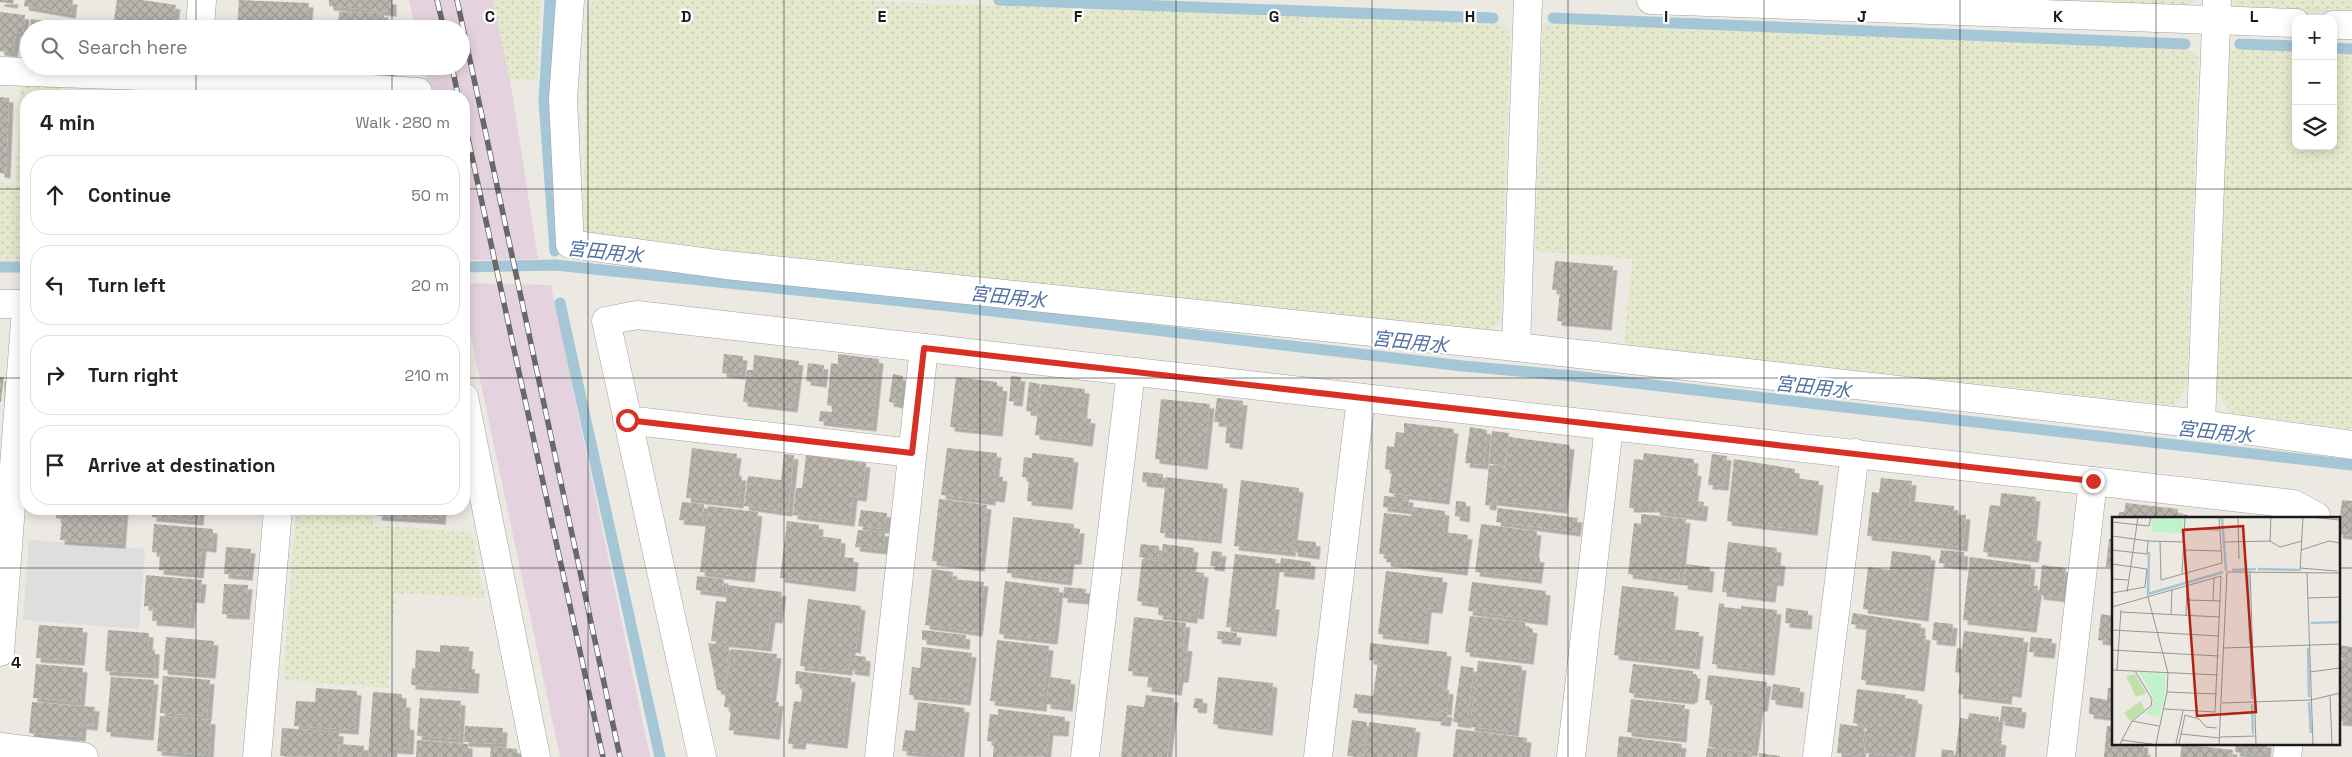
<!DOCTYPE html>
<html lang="en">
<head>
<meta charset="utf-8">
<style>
	body { margin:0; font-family:"Space Grotesk","Noto Sans JP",sans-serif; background:#f2f2f2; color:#222 }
	.controls { position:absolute; right:15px; top:15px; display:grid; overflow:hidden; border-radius:10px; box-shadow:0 2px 12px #0003 }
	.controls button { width:45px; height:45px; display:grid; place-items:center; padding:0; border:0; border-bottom:1px solid #e0e0e0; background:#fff; color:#222; font:25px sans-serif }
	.stop { position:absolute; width:15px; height:15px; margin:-11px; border:4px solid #d93025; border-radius:50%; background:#fff }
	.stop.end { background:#d93025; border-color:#fff; box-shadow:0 1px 5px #0008 }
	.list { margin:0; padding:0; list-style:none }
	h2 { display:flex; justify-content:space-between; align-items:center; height:65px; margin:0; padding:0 20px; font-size:21px }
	h2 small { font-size:16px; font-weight:400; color:#767676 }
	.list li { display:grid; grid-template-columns:32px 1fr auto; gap:15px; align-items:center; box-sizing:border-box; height:80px; margin:0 10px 10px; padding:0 10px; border:1px solid #e0e0e0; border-radius:20px }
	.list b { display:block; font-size:19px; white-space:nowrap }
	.list em { font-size:16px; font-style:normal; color:#767676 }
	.icon { flex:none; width:28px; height:28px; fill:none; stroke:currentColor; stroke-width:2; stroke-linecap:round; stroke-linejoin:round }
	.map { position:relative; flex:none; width:2352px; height:757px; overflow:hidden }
	.search { position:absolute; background:#fff; box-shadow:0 2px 12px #0003; left:20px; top:20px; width:450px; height:55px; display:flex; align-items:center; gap:12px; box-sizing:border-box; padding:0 18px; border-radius:28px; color:#767676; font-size:19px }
	.panel { position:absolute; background:#fff; box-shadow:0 2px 12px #0003; left:20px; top:90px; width:450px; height:425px; border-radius:20px }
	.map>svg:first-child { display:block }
	.railway { fill:#e4d3df }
	.farmland { fill:url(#farmland-dots) }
	.parking { fill:#dedede }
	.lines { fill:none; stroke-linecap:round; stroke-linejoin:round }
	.stream { stroke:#a4c6d6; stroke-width:11 }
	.building { fill:url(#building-cross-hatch); filter:url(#shadow) }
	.minor-casing { stroke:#a1a1a1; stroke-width:29 }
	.minor { stroke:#fff; stroke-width:28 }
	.rail-casing { stroke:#686868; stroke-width:5.5 }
	.rail { stroke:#fff; stroke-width:4; stroke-dasharray:11; stroke-linecap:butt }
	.route { stroke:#d93025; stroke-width:6 }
	.grid { fill:none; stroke:#1a1a1a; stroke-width:1; stroke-opacity:0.55 }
	.labels { text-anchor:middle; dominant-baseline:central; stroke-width:4.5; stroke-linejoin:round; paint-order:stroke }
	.water-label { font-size:19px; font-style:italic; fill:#5071a1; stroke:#fff }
	.inset-river { fill:none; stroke:#a4c6d6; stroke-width:2.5 }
	.inset-road { fill:none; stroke:#979691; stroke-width:1 }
	.view { fill:#b42111; fill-opacity:0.15; stroke:#b42111; stroke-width:2.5 }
	.inset-edge { fill:none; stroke:#1a1a1a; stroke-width:2.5 }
	.grid-label { font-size:16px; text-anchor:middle; font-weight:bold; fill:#1a1a1a; stroke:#fff; stroke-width:4.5; stroke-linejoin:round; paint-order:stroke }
</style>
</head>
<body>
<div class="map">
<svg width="2352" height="757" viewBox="0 0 2352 757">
	<defs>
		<pattern id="farmland-dots" width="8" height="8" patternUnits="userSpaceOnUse" patternTransform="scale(1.25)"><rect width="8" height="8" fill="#e4e9cd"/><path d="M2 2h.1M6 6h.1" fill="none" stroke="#c3c7af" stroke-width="1.8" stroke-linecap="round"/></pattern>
		<pattern id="building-cross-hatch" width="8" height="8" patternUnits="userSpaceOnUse" patternTransform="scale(1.25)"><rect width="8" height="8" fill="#bbb5ae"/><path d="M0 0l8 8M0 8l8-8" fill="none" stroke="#a09b95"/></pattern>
		<filter id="shadow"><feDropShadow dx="4.5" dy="4.5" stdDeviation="0" flood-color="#0004"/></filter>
	</defs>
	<rect width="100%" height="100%" fill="#ebe9e1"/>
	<!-- railway -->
	<g class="railway">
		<polygon points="409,0 493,0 510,79 538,259 465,260 464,96 430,96 423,66 461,66 461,29 415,29"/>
		<polygon points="464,283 551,285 650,757 560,757 464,304"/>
	</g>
	<!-- farmland -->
	<g class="farmland">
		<polygon points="493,0 541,0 537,80 510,79"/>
		<polygon points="594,0 833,0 1501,23 1510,30 1501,321 1486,330 599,237 583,229 587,10"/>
		<polygon points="2052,0 2195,0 2186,5"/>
		<polygon points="2234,0 2352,0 2352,12 2239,9"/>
		<polygon points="1543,23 2185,48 2198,57 2187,386 2174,405 1624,346 1632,259 1535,251"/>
		<polygon points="2235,48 2296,51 2296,146 2333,146 2333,52 2352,53 2352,429 2231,413 2215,388 2227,57"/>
		<polygon points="21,84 60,85 60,96 26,96 26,259 0,259 0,183 16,184"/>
		<polygon points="296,509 374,509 373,525 471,532 485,598 395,593 388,688 283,680"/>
	</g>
	<!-- parking -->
	<polygon class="parking" points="29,540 145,549 139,629 23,620"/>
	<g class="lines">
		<!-- stream -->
		<g class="stream">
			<polyline points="550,0 544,100 555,251"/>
			<polyline points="999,0 1493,18"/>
			<polyline points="1553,18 2185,44"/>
			<polyline points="2240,44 2296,46"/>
			<polyline points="2333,48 2352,49"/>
			<polyline points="0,267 26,267"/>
			<polyline points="464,267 555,265 958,307 1463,366 1573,376 2352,465"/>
			<polyline points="560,303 660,757"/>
		</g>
	</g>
	<!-- building -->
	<g class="building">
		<polygon points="0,0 14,0 13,4 0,2"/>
		<polygon points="25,0 73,0 71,14 24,6"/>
		<polygon points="117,0 142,0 176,5 172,29 131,29 113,26"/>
		<polygon points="239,0 309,3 307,29 237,29"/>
		<polygon points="329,0 392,0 392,12 329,6"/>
		<polygon points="0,12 25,15 23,33 16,32 13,53 0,51"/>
		<polygon points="339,12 384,13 383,29 338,29"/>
		<polygon points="31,19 80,26 79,29 30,29"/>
		<polygon points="231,66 301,66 301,71 231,68"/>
		<polygon points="337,66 393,66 392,74 336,72"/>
		<polygon points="0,97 9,98 6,174 0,173"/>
		<polygon points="1555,261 1613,266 1607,326 1557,321 1560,290 1552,290"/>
		<polygon points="724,354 743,356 741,375 722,373"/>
		<polygon points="838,354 879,359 872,427 819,421 820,411 832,412 832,406 827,405 831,363 838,364"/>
		<polygon points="754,355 799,361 793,408 743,402 747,370 753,370"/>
		<polygon points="808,363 824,365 822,383 806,381"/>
		<polygon points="893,374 903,376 899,404 889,402"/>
		<polygon points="1011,376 1021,377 1018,402 1009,401"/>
		<polygon points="0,377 4,377 1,402 0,402"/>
		<polygon points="956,377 997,382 997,386 1003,387 998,432 950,427"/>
		<polygon points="1029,382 1040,384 1036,412 1026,411"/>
		<polygon points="1041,384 1085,389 1082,418 1091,419 1088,442 1035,435"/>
		<polygon points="1217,398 1243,401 1238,445 1225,443 1227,423 1214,422"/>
		<polygon points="1161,399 1210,404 1203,465 1155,459"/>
		<polygon points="1404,423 1454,429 1445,500 1389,493 1392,470 1385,469 1387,446 1394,447 1396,432 1404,433"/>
		<polygon points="1470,427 1487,430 1484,465 1465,463"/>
		<polygon points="1492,431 1509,433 1505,465 1489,464"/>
		<polygon points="1509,437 1570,445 1563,509 1493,501 1496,471 1492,506 1485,505 1489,465 1506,467"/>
		<polygon points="692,448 737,454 734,476 742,476 739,504 686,498"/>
		<polygon points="947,448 997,453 994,476 1003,477 1000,498 991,497 991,501 941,495"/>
		<polygon points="1032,453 1074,458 1068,505 1027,501 1029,478 1022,477 1024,457 1032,458"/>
		<polygon points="1644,453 1694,459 1693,471 1697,472 1693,501 1704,502 1702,517 1655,511 1656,508 1629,508 1634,459 1643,460"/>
		<polygon points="784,454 794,455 788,512 744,506 748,476 781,480"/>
		<polygon points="1712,454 1727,456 1724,486 1708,485"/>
		<polygon points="806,455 866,463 862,497 853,496 850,522 793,515 796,488 802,488"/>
		<polygon points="1734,459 1795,469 1795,478 1819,481 1813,531 1727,521"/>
		<polygon points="1143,472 1163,474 1162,484 1142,482"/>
		<polygon points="1166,477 1223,484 1217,539 1160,533"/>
		<polygon points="1881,478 1912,481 1910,501 1954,506 1954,514 1966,515 1963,547 1867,536 1872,492 1879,493"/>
		<polygon points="1241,480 1299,488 1291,552 1234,546"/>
		<polygon points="2001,493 2036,497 2032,536 2037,537 2034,558 1983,552 1990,505 2000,506"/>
		<polygon points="1384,496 1409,498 1408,510 1383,507"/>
		<polygon points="939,499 987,505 980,567 932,561"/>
		<polygon points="2342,500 2352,501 2352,536 2338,534"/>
		<polygon points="1456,501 1466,502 1465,518 1455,516"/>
		<polygon points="682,502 704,504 702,522 679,520"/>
		<polygon points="2126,503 2178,509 2178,514 2188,515 2187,518 2118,518 2119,512 2124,512"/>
		<polygon points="708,506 758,512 750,578 700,572"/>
		<polygon points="1413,507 1445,511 1443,532 1468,535 1463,571 1386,562 1387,554 1379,554 1384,513 1411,516"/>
		<polygon points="1498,508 1578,518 1576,532 1496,522"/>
		<polygon points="57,509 124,509 121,544 60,540 62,519 56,518"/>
		<polygon points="153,509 200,509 199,521 152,517"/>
		<polygon points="378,509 442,509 441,520 377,516"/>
		<polygon points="861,510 887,513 885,529 858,526"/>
		<polygon points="1641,514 1686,519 1679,581 1628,574 1634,523 1641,524"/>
		<polygon points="1013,517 1074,524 1073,529 1080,529 1077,560 1070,560 1067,581 1007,573"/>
		<polygon points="787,521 819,525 818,536 841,539 840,557 854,558 851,587 780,578"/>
		<polygon points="154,524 213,529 212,548 202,547 199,574 159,570 160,553 152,552"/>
		<polygon points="1481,524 1537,531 1534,557 1540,558 1537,579 1475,572"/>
		<polygon points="858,530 885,532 883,550 855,547"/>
		<polygon points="2109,539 2113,539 2113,567 2106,567"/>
		<polygon points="1295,540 1316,542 1315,555 1293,552"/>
		<polygon points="1728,542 1777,548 1776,561 1781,562 1779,582 1773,581 1771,598 1722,592"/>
		<polygon points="1141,544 1159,546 1158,559 1139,557"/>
		<polygon points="1163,544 1194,548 1191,571 1204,573 1199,615 1193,614 1193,619 1158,615 1159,604 1137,601 1142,559 1160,561"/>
		<polygon points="226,547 251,549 248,576 224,574"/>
		<polygon points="1941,550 1964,552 1963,566 1939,563"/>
		<polygon points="1212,551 1222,552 1220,567 1210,566"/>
		<polygon points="1892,551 1931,556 1924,617 1863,609 1868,567 1890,570"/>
		<polygon points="1235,554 1276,559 1271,605 1275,605 1272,632 1226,627"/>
		<polygon points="1970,557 2031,565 2029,585 2038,586 2032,628 1963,620"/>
		<polygon points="1281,558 1311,562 1310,575 1279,572"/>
		<polygon points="1686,564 1710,567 1708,588 1683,585"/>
		<polygon points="2042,565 2066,568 2062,598 2039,595"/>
		<polygon points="932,569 953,572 952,579 984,582 978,632 925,625"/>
		<polygon points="1386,571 1443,578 1438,609 1427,608 1424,640 1378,634"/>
		<polygon points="146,575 202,580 200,599 192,598 190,624 152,621 153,607 144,606"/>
		<polygon points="697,576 724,579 722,593 696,590"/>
		<polygon points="1005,581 1059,588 1053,640 999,634"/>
		<polygon points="1472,582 1546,591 1543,621 1468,611"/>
		<polygon points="224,584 248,585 245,615 222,614"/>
		<polygon points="727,585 782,592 778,619 771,618 767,647 711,641 716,601 726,602"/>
		<polygon points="1622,586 1674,592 1670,629 1699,632 1695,665 1614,655"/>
		<polygon points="1064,587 1086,589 1085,600 1063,598"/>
		<polygon points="808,599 861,606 856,649 851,648 848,671 800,666"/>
		<polygon points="1719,603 1724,604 1724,607 1741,609 1741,606 1777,610 1770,671 1712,664"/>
		<polygon points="1786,608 1808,611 1807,625 1785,623"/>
		<polygon points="1853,613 1921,624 1920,635 1926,636 1920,687 1861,680 1867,626 1851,624"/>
		<polygon points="2101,614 2113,616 2113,642 2098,640"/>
		<polygon points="1470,616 1525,622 1525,627 1533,629 1529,660 1465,652"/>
		<polygon points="1134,617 1186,623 1183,646 1188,647 1184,678 1179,678 1177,691 1147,687 1149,673 1128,671"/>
		<polygon points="1934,622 1953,624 1951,642 1932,640"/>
		<polygon points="39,625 83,628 80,661 36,658"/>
		<polygon points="108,630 149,633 148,649 155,650 154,674 105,671"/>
		<polygon points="922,630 966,635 965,645 922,640"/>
		<polygon points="1218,631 1237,633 1236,641 1217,639"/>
		<polygon points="1964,631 2024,638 2017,693 2008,692 2007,700 1958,694 1961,673 1955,672 1957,648 1962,649"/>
		<polygon points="166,637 214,641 211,674 163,670"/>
		<polygon points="2031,637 2052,639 2050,654 2029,652"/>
		<polygon points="997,640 1049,646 1042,707 990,701"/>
		<polygon points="708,643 729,646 724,691 717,690"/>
		<polygon points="1370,643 1447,652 1442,689 1449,690 1447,711 1435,709 1433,717 1353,708 1355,694 1373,696 1378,661 1369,660"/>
		<polygon points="440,645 469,647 467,669 475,669 474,689 411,685 412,668 415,669 416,650 440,652"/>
		<polygon points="2338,645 2352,647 2352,659 2338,657"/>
		<polygon points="922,647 972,653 966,701 909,695 912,667 920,668"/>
		<polygon points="731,649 777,654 771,701 779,702 775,735 729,730 731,708 724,707"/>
		<polygon points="852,655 866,657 865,672 850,670"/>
		<polygon points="2338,659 2352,661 2352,722 2338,721"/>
		<polygon points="1478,661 1522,666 1514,732 1470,727"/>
		<polygon points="36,664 83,668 80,702 33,698"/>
		<polygon points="1633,664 1693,671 1693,674 1696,674 1693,698 1691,698 1690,700 1629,693"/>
		<polygon points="1461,666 1474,668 1467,724 1453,722"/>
		<polygon points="796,671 851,678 843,744 802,739 801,745 788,744 794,701 801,702 803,685 795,684"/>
		<polygon points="1708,675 1767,682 1763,707 1759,707 1753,752 1708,747 1713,701 1705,700"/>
		<polygon points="163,676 210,680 207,716 160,713"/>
		<polygon points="111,677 154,680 149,736 106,732"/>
		<polygon points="1050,677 1071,680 1068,707 1046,704"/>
		<polygon points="1218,677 1273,683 1268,731 1213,724"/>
		<polygon points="1773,684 1800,688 1798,704 1771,700"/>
		<polygon points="316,688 357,691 354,730 294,726 296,701 315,702"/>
		<polygon points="2108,688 2113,688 2113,717 2089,714 2090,697 2107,700"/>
		<polygon points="1857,689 1905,695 1905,698 1918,700 1910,757 1864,753 1867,725 1853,723"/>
		<polygon points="373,692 402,694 402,703 406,703 405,725 410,726 409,750 393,749 392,757 368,757"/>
		<polygon points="1146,695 1174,698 1167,757 1121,757 1127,705 1144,707"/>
		<polygon points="420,698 461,701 459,739 417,736"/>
		<polygon points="1195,698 1203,699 1202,709 1193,708"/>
		<polygon points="1631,699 1685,705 1682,738 1627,732"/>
		<polygon points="32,702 95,707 93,726 82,725 81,737 29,733"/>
		<polygon points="918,702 965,708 959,757 902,751 905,730 915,731"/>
		<polygon points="2002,706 2022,708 2020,724 2000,721"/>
		<polygon points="998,709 1065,717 1064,732 1049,731 1046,756 993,757 994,742 987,741 990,714 998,715"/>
		<polygon points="1438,711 1448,713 1446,722 1436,721"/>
		<polygon points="1969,713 1999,717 1996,740 2002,741 2000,757 1955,757 1960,718 1968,719"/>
		<polygon points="160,716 211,720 209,755 157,751"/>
		<polygon points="1352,720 1367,722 1363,757 1347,756"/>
		<polygon points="1369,722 1416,728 1412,757 1365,757"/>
		<polygon points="1840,724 1865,727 1861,756 1837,753"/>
		<polygon points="465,726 503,728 502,744 464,742"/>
		<polygon points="2107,726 2113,726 2113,743 2144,743 2143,754 2151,755 2150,757 2104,757"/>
		<polygon points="282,728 339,732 338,757 280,756"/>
		<polygon points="1456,729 1527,738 1525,757 1453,757"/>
		<polygon points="1619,736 1682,744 1680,757 1617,757"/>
		<polygon points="417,740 468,744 468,757 416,757"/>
		<polygon points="2236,743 2267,743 2266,756 2235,752"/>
		<polygon points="340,744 364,746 364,757 339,757"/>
		<polygon points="2182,744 2233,750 2232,757 2180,757"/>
		<polygon points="491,747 517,749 517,757 490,757"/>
		<polygon points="1707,748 1752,753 1752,757 1706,757"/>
		<polygon points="1942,749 1954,751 1953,757 1941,757"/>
		<polygon points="1759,753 1780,756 1780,757 1759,757"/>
	</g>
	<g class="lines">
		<defs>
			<g id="minor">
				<polyline points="570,0 563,99 570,244 726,265 1516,347 2201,424 2352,445"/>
				<polyline points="1651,0 2296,23"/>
				<polyline points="2333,25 2352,25"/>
				<polyline points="200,29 202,0"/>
				<polyline points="0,71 198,78 418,92"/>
				<polyline points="0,304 26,304"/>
				<polyline points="1516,347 1528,0"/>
				<polyline points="464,397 536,757"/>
				<polyline points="627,420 912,453"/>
				<polyline points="2201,424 2217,0"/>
				<polyline points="0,652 26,308"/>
				<polyline points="0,747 84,757"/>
				<polyline points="257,757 278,509"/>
				<polyline points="702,757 606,321 637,315 2293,504 2316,516 2316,518"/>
				<polyline points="879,757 924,348"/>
				<polyline points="1085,757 1131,372"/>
				<polyline points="1318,757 1361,398"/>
				<polyline points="1571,757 1609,426"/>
				<polyline points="1817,757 1855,453"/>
				<polyline points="2061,757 2093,481"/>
				<polyline points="2287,757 2289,743"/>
			</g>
		</defs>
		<!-- minor casing -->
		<use href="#minor" class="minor-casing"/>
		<!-- minor -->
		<use href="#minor" class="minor"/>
		<defs>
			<g id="rail">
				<polyline points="437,0 444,29"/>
				<polyline points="457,0 620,757"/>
				<polyline points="452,66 458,96"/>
				<polyline points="464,120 603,757"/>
			</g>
		</defs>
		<!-- rail casing -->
		<use href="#rail" class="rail-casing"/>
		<!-- rail -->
		<use href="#rail" class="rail"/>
	</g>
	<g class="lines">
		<!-- route -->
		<polyline class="route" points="627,420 912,453 924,348 2093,481"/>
	</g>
	<!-- grid -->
	<path class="grid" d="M196 0V29M392 0V29M588 0V757M784 0V757M980 0V757M1176 0V757M1372 0V757M1568 0V757M1764 0V757M1960 0V757M2156 0V518M196 66V96M392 66V96M0 189H26M464 189H2352M0 378H26M464 378H2352M196 509V757M392 509V757M0 568H2113M2338 568H2352M2156 743V757"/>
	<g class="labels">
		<!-- water labels -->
		<g class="water-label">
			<text transform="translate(605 252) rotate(6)">宮田用水</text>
			<text transform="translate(1008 297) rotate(6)">宮田用水</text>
			<text transform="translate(1410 342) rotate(6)">宮田用水</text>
			<text transform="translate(1813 387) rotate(6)">宮田用水</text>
			<text transform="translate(2215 432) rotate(6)">宮田用水</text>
		</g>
	</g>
	<!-- overview -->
	<g transform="translate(2112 517)">
		<rect width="228" height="228" fill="#ebe9e1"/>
		<path d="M23 157 34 176 24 180 14 159ZM29 184 33 193 18 204 12 196Z" fill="#c0e2aa"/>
		<path d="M41 0 72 1 70 16 39 15ZM28 155 53 157V176L48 197 43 199 33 197 41 189 42 182Z" fill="#c0f3c9"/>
		<path class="inset-river" d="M110 0 114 54M37 35 36 77 111 55M146 52 187 53M120 53 144 52M136 57 138 127M199 106 228 105M196 131 197 180M139 132 140 182M197 185 199 216M140 187 141 217"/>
		<path class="inset-road" d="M126 0 127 42M198 0 228 3M0 5 37 9 39 0M72 12 107 13M0 19 36 24 35 37 0 33M36 24 72 25M48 24 49 63 110 46 107 0M158 24 159 0M113 25 158 24 168 30 190 24M71 33 109 34M189 33 217 24 228 26M0 47 35 52 33 70 0 76M188 51 225 54M138 54 144 227M188 54 191 0M195 56 201 227M70 57 73 0M0 62 16 63M15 75 26 0M36 80 56 156 55 175 44 227M196 81 228 80M75 83 109 84M101 84 102 61M0 90 109 59 103 195 52 192M9 95 108 100M59 98 60 73M74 99 75 69M0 113 107 119M112 131 228 127M0 133 51 136M51 136 107 139M0 153 106 158M5 153 9 93M198 155 228 151M55 175 105 177M218 179 220 227M110 186 199 183 228 176M20 204 47 209M69 217 108 221M108 220 143 219M9 223 40 227M8 227 20 204 39 189 40 182 23 154M64 227 71 194M67 227 73 198 87 202 94 210 105 211M107 227 115 55 228 56"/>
		<path class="view" d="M131 9 144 195 85 199 71 13Z"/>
		<rect width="228" height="228" class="inset-edge"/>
	</g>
	<g class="grid-label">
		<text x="490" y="22">C</text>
		<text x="686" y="22">D</text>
		<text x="882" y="22">E</text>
		<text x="1078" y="22">F</text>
		<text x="1274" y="22">G</text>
		<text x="1470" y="22">H</text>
		<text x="1666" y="22">I</text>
		<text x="1862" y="22">J</text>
		<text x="2058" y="22">K</text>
		<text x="2254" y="22">L</text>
		<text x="16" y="668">4</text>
	</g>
</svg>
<div class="controls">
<button>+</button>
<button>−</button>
<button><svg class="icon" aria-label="layers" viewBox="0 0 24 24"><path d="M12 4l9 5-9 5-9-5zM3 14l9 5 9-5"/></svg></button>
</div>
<div class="stop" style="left:627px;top:420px"></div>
<div class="stop end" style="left:2093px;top:481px"></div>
<div class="search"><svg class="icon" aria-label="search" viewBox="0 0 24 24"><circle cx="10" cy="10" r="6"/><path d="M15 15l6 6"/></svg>Search here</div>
<section class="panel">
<h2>4 min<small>Walk · 280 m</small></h2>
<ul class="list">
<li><svg class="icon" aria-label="ahead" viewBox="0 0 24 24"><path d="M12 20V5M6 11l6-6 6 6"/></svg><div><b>Continue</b></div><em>50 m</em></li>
<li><svg class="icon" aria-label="left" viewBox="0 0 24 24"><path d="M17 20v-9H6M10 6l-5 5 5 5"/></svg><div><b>Turn left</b></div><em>20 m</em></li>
<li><svg class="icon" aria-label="right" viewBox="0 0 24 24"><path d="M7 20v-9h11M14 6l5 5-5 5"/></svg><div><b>Turn right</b></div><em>210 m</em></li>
<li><svg class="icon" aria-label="arrive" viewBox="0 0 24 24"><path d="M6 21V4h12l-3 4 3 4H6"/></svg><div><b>Arrive at destination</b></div></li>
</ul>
</section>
</div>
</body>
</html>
